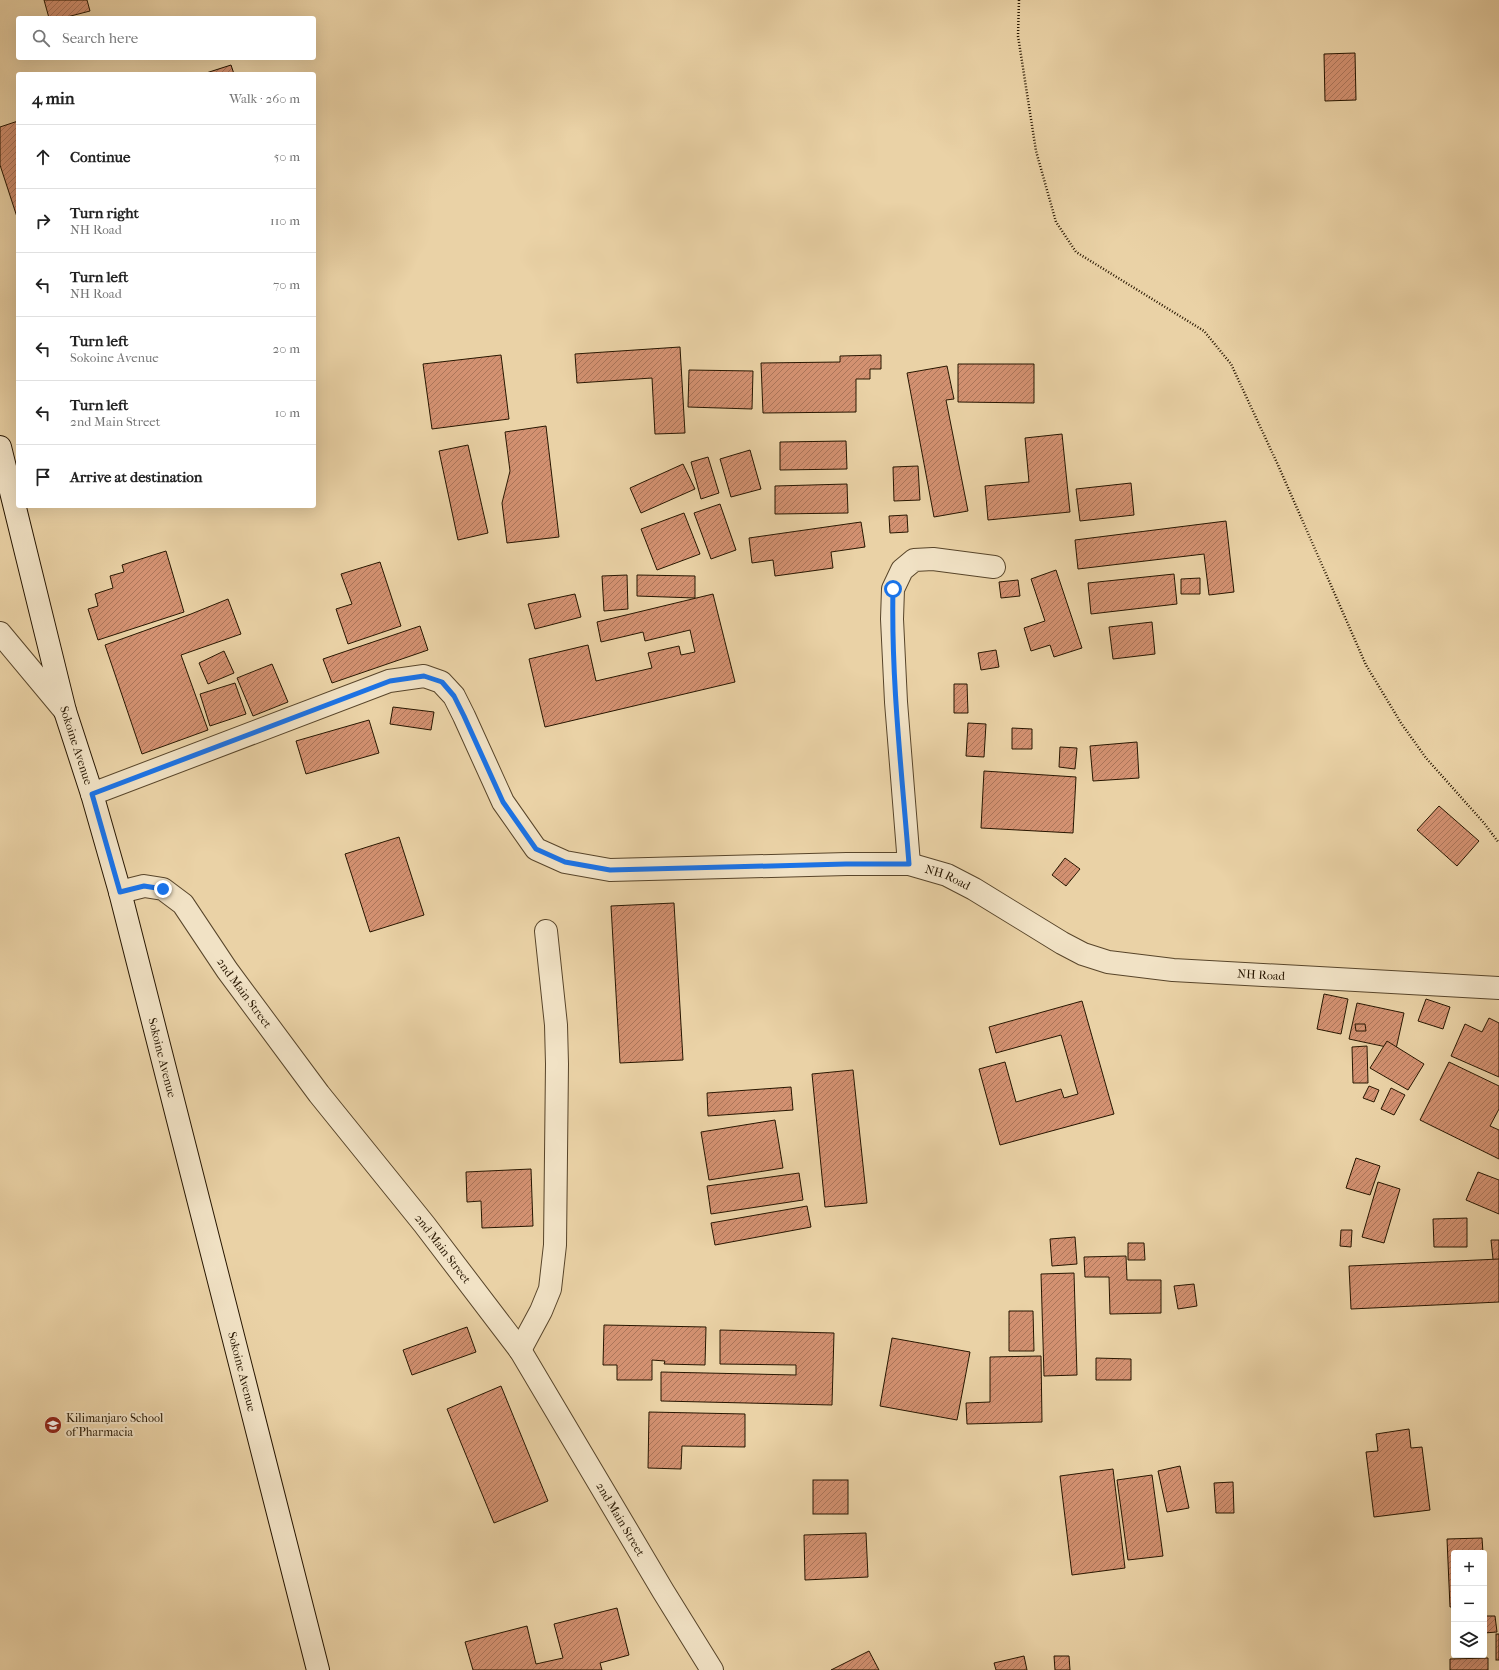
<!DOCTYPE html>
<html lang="en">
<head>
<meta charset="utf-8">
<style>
	body { margin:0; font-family:"IM FELL French Canon",serif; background:#f2f2f2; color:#222 }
	.controls { position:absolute; right:12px; bottom:12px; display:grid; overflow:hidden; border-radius:4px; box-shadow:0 4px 16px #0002 }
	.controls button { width:36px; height:36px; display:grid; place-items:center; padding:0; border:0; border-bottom:1px solid #e0e0e0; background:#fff; color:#222; font:20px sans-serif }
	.stop { position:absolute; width:12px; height:12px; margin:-9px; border:3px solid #1a73e8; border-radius:50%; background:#fff }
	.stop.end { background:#1a73e8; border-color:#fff; box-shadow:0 1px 4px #0008 }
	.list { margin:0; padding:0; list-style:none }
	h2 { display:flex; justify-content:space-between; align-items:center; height:52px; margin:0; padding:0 16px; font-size:17px }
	h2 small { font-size:13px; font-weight:400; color:#767676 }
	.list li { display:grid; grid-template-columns:26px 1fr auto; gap:12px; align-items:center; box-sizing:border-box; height:64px; padding:0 16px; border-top:1px solid #e0e0e0 }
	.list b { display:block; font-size:15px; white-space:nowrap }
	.list p { margin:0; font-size:13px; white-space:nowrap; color:#767676 }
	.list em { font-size:13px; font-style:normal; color:#767676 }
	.icon { flex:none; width:22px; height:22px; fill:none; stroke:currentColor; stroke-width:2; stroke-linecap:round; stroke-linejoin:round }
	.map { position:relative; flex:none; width:1499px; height:1670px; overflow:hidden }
	.search { position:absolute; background:#fff; box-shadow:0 4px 16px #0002; left:16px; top:16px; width:300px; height:44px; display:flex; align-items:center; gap:10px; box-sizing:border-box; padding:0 14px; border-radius:4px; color:#767676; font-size:15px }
	.panel { position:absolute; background:#fff; box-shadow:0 4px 16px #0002; left:16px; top:72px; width:300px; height:436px; border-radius:4px }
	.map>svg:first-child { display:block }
	.building { fill:url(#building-hatch); stroke:#271600 }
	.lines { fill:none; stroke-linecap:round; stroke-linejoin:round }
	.street-casing { stroke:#58452a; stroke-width:24 }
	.secondary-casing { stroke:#271600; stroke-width:24 }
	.path { stroke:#271600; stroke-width:2.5; stroke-dasharray:1 2; stroke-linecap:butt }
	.street { stroke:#f1e2c5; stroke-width:22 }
	.secondary { stroke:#f1e2c5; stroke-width:22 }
	.route { stroke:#1a73e8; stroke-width:5 }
	.labels { text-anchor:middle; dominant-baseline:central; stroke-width:4; stroke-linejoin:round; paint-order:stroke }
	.street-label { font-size:12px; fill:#271600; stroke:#f1e2c5 }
	.poi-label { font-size:12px; fill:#271600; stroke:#f1e2c5; text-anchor:start }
</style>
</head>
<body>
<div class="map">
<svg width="1499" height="1670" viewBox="0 0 1499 1670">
	<defs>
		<pattern id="building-hatch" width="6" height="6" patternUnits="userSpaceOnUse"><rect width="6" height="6" fill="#d39171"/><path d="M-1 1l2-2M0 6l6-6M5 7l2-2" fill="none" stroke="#ab755a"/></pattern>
	</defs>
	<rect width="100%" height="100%" fill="#ead2a6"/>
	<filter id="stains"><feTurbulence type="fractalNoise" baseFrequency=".005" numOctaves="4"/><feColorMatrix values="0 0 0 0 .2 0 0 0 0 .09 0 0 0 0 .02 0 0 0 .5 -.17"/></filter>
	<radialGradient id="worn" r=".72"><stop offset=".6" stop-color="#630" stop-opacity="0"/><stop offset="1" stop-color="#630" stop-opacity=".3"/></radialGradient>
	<!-- building -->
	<g class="building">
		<polygon points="44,0 87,0 90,11 63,18 49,18"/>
		<polygon points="1355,53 1356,100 1325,101 1324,54"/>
		<polygon points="231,65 234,74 203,74"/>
		<polygon points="18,121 18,220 0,165 0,127"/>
		<polygon points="680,347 685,433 655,434 652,378 577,383 575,354"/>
		<polygon points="501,355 509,419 432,429 423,364"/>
		<polygon points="881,355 881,369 870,369 870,379 856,379 856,412 763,413 761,363 840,362 840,356"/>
		<polygon points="958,364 1034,364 1034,403 958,402"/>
		<polygon points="947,366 954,399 946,400 968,511 934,517 907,373"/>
		<polygon points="689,370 753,371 752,409 688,407"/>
		<polygon points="546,426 559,537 507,543 502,503 510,471 505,432"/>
		<polygon points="1062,434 1070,512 988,520 985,486 1029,482 1025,438"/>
		<polygon points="846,441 847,469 780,470 780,442"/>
		<polygon points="468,445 488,533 458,540 439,451"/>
		<polygon points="750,450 761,489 731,497 720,459"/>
		<polygon points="708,457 719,493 701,499 691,462"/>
		<polygon points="683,464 695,489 641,513 630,488"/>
		<polygon points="918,466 920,500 894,501 893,467"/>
		<polygon points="1131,483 1134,515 1080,521 1076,489"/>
		<polygon points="847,484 848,513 775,514 775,486"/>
		<polygon points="720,504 736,550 711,559 694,513"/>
		<polygon points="684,513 700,554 657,570 641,529"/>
		<polygon points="907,515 908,532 890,533 889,516"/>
		<polygon points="1226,521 1234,592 1209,595 1204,554 1078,569 1075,540"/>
		<polygon points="861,522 865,547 831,552 833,568 775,576 773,560 752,563 749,538"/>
		<polygon points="166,551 184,612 98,640 88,609 98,606 95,594 113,588 110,576 124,572 122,565"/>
		<polygon points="380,562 401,626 348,644 336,609 352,604 341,574"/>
		<polygon points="1056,570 1082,648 1054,657 1050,645 1031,651 1024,628 1045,621 1031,579"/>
		<polygon points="1174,574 1177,604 1091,614 1088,583"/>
		<polygon points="627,575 628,609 604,611 602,576"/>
		<polygon points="637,575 695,576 695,598 637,596"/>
		<polygon points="1200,578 1200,594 1181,594 1181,579"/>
		<polygon points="1018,580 1020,596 1001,598 999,582"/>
		<polygon points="575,594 581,617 535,629 528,604"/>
		<polygon points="713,594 735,682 545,727 529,659 588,645 596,681 652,668 648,653 679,646 681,655 695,652 690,630 645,641 643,632 601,642 597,622"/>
		<polygon points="228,599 241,634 181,655 208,730 142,754 105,645 191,614"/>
		<polygon points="1152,622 1155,654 1113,659 1109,627"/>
		<polygon points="420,626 428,650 332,683 323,659"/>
		<polygon points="996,650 999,667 981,670 978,653"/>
		<polygon points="224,651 234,673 208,684 199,663"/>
		<polygon points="272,664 288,702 253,716 237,678"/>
		<polygon points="235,683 246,714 210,726 200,694"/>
		<polygon points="954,684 967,684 968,713 954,713"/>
		<polygon points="393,707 434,712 431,730 390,724"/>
		<polygon points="369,720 379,753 306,774 296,741"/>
		<polygon points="968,723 986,724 984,757 966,756"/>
		<polygon points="1012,728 1032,729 1032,749 1012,749"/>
		<polygon points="1137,742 1139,778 1093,781 1090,746"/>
		<polygon points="1060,747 1077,748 1075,769 1059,767"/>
		<polygon points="984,771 1076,777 1073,833 981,828"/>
		<polygon points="1439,806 1479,841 1457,866 1417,830"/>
		<polygon points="399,837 424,915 370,932 345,854"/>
		<polygon points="1065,858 1080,869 1066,886 1052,875"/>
		<polygon points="674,903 683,1060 620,1063 611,906"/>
		<polygon points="1324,994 1348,999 1341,1034 1317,1029"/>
		<polygon points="1426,999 1450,1007 1443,1029 1418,1021"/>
		<polygon points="1082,1001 1114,1114 1000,1145 979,1069 1005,1062 1016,1102 1061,1089 1064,1098 1078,1094 1061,1035 996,1053 989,1027"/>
		<polygon points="1357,1003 1404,1013 1396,1049 1349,1039"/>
		<polygon points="1489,1018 1499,1023 1499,1077 1451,1056 1465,1024 1482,1032"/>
		<polygon points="1355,1024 1365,1024 1366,1031 1356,1031"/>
		<polygon points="1387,1041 1424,1064 1408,1090 1370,1068"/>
		<polygon points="1367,1046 1368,1083 1353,1083 1352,1047"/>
		<polygon points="1449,1062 1499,1086 1499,1109 1490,1126 1499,1130 1499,1159 1420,1120"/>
		<polygon points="853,1070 867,1203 825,1207 812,1074"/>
		<polygon points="1369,1086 1379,1090 1374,1102 1363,1098"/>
		<polygon points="791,1087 793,1110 708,1116 707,1093"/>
		<polygon points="1391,1088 1405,1095 1394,1115 1381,1109"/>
		<polygon points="775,1120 783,1168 709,1180 701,1132"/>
		<polygon points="1356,1158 1380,1166 1370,1195 1346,1188"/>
		<polygon points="531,1169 533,1226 482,1228 481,1201 467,1202 466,1172"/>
		<polygon points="1478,1172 1499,1180 1499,1214 1466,1200"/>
		<polygon points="799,1173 803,1200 711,1214 707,1186"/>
		<polygon points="1378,1182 1400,1189 1384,1243 1362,1237"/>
		<polygon points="807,1206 811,1227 715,1245 711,1223"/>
		<polygon points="1467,1218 1467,1247 1434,1247 1433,1219"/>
		<polygon points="1341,1230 1352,1230 1351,1247 1340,1246"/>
		<polygon points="1075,1237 1077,1264 1052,1266 1050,1239"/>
		<polygon points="1491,1240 1499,1240 1499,1269 1494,1269"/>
		<polygon points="1128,1243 1144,1243 1145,1260 1128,1260"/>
		<polygon points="1126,1256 1127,1280 1161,1280 1161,1313 1110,1314 1109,1277 1085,1277 1084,1257"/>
		<polygon points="1499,1259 1499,1302 1351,1309 1349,1266"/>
		<polygon points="1074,1273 1077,1375 1044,1376 1041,1274"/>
		<polygon points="1194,1284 1197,1306 1178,1309 1174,1286"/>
		<polygon points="1009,1311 1033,1311 1034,1351 1009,1351"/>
		<polygon points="604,1325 706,1327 705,1365 664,1364 665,1361 652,1360 652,1380 617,1380 617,1365 603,1365"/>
		<polygon points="467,1327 476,1352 412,1375 403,1350"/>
		<polygon points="720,1330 834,1333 832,1405 661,1401 661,1372 796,1375 796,1365 720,1364"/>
		<polygon points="892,1338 970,1352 957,1420 880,1406"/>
		<polygon points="1041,1356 1042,1422 967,1424 966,1403 990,1402 990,1357"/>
		<polygon points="1096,1358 1131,1359 1131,1380 1096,1380"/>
		<polygon points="501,1386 548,1501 494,1523 447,1409"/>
		<polygon points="649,1412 745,1414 745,1447 682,1446 681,1469 648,1468"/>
		<polygon points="1409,1429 1411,1448 1422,1447 1430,1510 1374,1517 1366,1452 1378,1451 1376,1434"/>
		<polygon points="1180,1466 1189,1508 1167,1512 1158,1471"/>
		<polygon points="1113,1469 1125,1568 1072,1575 1060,1476"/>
		<polygon points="1152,1475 1163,1556 1128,1560 1117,1480"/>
		<rect x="813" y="1480" width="35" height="34"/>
		<polygon points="1233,1482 1234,1513 1216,1513 1214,1483"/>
		<polygon points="866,1533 868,1577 805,1580 804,1535"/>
		<polygon points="1482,1538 1483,1553 1454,1553 1454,1607 1450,1607 1447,1539"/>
		<polygon points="617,1608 629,1655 600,1663 602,1670 473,1670 465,1642 527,1626 536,1664 563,1658 554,1624"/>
		<polygon points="1484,1616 1495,1616 1497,1632 1484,1633"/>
		<rect x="1496" y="1634" width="3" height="26"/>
		<polygon points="869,1651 879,1670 831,1670"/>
		<polygon points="1024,1656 1027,1670 996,1670 994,1663"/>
		<polygon points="1054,1656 1069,1656 1070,1670 1055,1670"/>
		<polygon points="1488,1658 1488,1670 1450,1670 1450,1659"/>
	</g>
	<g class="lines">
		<defs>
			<g id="street">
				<polyline points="0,633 65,711"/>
				<path id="s1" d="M92 794 389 681 424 676 441 682 454 696 464 716 503 802 536 849 565 862 610 870 847 864H909L947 875 974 889 1062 943 1083 954 1108 962 1173 970 1499 988"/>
				<polyline points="909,864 896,702 892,619 893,589 902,570 914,560 933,559 994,567"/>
				<path id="s2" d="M120 892 144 886 163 889 183 904 227 970 319 1094 424 1224 520 1350 663 1591 712 1670"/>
				<polyline points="520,1350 541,1311 550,1289 555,1245 557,1064 556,1025 546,931"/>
			</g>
			<g id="secondary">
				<path id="s3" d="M0 447 65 711 92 794 120 892 318 1670"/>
			</g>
		</defs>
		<!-- street casing -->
		<use href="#street" class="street-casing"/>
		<!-- secondary casing -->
		<use href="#secondary" class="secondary-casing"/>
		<!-- path -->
		<polyline class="path" points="1019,0 1018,36 1036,151 1056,222 1076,252 1204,331 1231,364 1278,465 1366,665 1401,723 1426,758 1484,823 1499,843"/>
		<!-- street -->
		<use href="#street" class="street"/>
		<!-- secondary -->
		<use href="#secondary" class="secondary"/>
	</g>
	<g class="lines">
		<!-- route -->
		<path class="route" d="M163 889 144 886 120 892 92 794 390 681 424 676 442 682 454 696 464 716 503 802 536 849 565 862 610 870 846 864H909C902 773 891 681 893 589"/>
	</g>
	<!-- icons -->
	<defs>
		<symbol id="school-disc" viewBox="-11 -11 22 22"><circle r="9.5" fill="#8f2418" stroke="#f1e2c5"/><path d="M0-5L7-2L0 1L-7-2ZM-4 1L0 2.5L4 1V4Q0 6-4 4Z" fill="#fff"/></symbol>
	</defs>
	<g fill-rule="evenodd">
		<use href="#school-disc" x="43" y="1415" width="20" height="20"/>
	</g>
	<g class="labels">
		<!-- street labels -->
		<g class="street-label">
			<text stroke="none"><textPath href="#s3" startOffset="308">Sokoine Avenue</textPath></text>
			<text stroke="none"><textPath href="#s1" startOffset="982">NH Road</textPath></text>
			<text stroke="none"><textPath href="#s1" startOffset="1318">NH Road</textPath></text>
			<text stroke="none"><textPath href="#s2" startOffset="177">2nd Main Street</textPath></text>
			<text stroke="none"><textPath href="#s3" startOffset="632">Sokoine Avenue</textPath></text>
			<text stroke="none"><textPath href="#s2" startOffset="501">2nd Main Street</textPath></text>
			<text stroke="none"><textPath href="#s3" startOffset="956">Sokoine Avenue</textPath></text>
			<text stroke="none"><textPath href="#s2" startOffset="825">2nd Main Street</textPath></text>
		</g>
		<!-- poi labels -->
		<g class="poi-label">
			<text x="66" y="1418">Kilimanjaro School<tspan x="66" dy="14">of Pharmacia</tspan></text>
		</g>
	</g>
	<rect width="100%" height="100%" filter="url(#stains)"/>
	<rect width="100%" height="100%" fill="url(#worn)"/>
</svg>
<div class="controls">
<button>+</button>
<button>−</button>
<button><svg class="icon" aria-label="layers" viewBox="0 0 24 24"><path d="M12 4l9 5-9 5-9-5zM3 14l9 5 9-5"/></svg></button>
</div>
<div class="stop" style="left:893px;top:589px"></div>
<div class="stop end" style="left:163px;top:889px"></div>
<div class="search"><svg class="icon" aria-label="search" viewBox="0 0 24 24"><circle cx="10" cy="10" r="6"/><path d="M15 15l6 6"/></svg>Search here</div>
<section class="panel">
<h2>4 min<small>Walk · 260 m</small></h2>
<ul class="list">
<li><svg class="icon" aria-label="ahead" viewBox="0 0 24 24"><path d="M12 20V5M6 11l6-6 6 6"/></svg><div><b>Continue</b></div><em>50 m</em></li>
<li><svg class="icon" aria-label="right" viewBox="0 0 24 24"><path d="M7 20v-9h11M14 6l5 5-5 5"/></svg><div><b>Turn right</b><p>NH Road</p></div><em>110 m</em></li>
<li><svg class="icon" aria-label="left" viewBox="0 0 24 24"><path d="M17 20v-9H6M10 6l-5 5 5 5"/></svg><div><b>Turn left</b><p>NH Road</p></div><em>70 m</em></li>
<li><svg class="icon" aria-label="left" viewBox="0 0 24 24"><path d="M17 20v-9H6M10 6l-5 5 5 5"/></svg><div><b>Turn left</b><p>Sokoine Avenue</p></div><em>20 m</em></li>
<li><svg class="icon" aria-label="left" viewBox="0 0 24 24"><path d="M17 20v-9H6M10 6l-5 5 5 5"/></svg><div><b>Turn left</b><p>2nd Main Street</p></div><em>10 m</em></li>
<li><svg class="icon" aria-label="arrive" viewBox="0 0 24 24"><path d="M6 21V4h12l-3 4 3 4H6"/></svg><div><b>Arrive at destination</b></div></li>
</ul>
</section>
</div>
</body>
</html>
